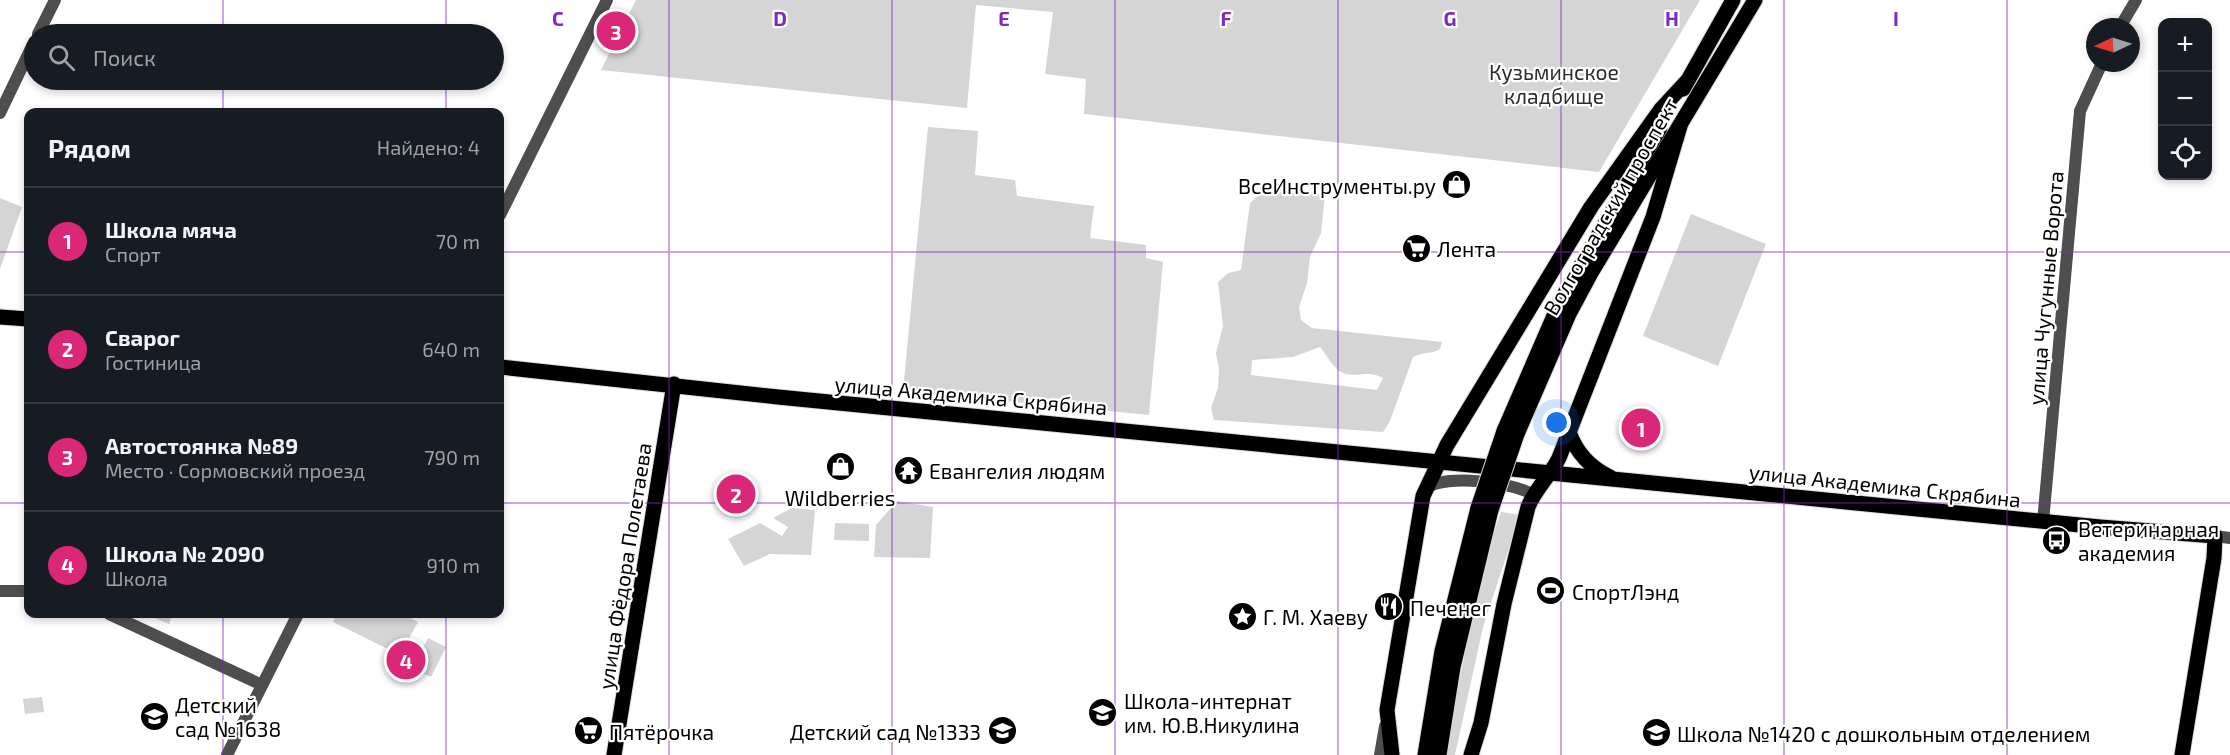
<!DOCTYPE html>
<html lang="ru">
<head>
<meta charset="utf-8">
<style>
	body { margin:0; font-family:"Exo 2",sans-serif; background:#242831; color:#f1f3f6 }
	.controls { position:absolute; right:18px; top:18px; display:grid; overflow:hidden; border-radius:12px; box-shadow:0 3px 9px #0003 }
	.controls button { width:54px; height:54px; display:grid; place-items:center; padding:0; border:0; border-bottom:2px solid #363941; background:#171b24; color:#f1f3f6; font:30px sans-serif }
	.compass { position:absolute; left:2086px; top:18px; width:54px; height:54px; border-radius:50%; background:#171b24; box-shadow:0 3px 9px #0003; rotate:266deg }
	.you { position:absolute; left:1557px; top:423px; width:21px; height:21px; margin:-15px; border:4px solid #fff; border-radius:50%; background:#1a73e8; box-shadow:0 0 0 9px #1a73e833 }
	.badge { display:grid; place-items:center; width:39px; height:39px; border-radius:50%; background:#db2777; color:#fff; font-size:20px; font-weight:700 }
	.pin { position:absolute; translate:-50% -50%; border:3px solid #fff; box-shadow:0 2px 6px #0006 }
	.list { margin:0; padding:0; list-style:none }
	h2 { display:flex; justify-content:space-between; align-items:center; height:78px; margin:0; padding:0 24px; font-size:26px }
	h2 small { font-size:20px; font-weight:400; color:#9ea1a6 }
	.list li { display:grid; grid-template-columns:39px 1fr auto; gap:18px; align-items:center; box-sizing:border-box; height:108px; padding:0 24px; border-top:2px solid #363941 }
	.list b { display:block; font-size:22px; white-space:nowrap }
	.list p { margin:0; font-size:20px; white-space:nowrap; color:#9ea1a6 }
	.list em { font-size:20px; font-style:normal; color:#9ea1a6 }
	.icon { flex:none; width:33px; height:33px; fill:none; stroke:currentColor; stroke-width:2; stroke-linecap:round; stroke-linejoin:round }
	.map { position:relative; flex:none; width:2230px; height:755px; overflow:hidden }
	.search { position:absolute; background:#171b24; box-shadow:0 3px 9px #0003; left:24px; top:24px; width:480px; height:66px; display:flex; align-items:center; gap:15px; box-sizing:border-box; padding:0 21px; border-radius:33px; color:#9ea1a6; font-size:22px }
	.panel { position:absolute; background:#171b24; box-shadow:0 3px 9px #0003; left:24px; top:108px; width:480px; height:510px; border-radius:12px }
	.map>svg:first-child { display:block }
	.green { fill:#d5d5d5; fill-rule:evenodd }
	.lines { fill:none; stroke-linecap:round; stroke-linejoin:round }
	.major-casing { stroke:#dbdbdb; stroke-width:17 }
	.minor { stroke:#4e4e4e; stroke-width:12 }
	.major { stroke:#000; stroke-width:15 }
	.major-bridge-casing { stroke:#dbdbdb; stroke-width:17; stroke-linecap:butt }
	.major-bridge { stroke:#000; stroke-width:15 }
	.grid { fill:none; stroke:#7b2cbf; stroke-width:1.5; stroke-opacity:0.55 }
	.labels { text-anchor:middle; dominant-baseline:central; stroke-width:4.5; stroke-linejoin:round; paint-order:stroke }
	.park-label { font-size:21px; fill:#2c2c2c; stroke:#fff }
	.poi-label { font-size:21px; fill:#000; stroke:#fff; text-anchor:start }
	.street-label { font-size:21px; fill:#000; stroke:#fff }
	.grid-label { font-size:20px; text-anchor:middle; font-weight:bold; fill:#7b2cbf; stroke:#fff; stroke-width:4.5; stroke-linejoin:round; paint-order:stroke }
</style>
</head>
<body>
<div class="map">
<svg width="2230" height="755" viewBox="0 0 2230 755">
	<rect width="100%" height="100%" fill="#fff"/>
	<!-- green -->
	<g class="green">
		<polygon points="636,0 1700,0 1599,172 1084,114 1086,79 1045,74 1053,12 976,5 967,108 601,70"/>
		<polygon points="928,127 978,131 975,175 1015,180 1017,196 1094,206 1090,238 1146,245 1146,258 1163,262 1149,415 903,391"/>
		<path d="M1273 191 1325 195 1321 233 1310 257 1307 283 1299 307 1301 320 1312 328 1442 342 1440 349C1433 354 1424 351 1413 357L1390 421 1383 432 1214 420 1211 408 1218 388 1219 369 1216 353 1223 326 1218 282 1228 273 1241 270 1250 203 1260 194ZM1320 347C1327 355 1334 371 1346 374 1361 377 1367 370 1383 378L1377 390 1251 375 1252 360 1293 357Z"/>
		<polygon points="0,198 22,207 0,269"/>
		<polygon points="1691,214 1766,244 1718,366 1643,336"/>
		<polygon points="897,501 933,507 930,558 874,557 876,525"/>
		<polygon points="792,508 815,510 811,555 770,554 744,566 728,539 760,523 782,536 788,527 773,518"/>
		<polygon points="1501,512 1520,515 1483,627 1455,755 1444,755 1483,563"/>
		<polygon points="835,523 869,524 869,541 834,540"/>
		<polygon points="145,614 173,614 169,624"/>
		<polygon points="337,614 402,614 418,622 400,655 333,622"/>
		<polygon points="428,638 446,647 431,677 413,669"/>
		<polygon points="42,697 44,712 25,714 23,699"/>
	</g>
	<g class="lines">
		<defs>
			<g id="major">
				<polyline points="1683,89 1733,0"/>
				<polyline points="0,317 28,319"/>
				<polyline points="500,367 778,397 2100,527 2215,536 2214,558 2182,755"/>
				<polyline points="1504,431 1560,302 1660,128"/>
				<path d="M1569 432C1576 452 1591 468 1610 477"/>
				<polyline points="1517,434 1569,314 1591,273 1755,0"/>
				<polyline points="614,755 674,384"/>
				<polyline points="1392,755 1387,710 1423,496 1447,445 1591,207 1661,109 1687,81"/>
				<polyline points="1425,755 1442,651 1478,508"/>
				<polyline points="1439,755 1453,667 1491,510"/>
				<path d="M1471 755 1481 723 1504 604 1528 507C1535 489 1550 476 1559 458L1653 217 1680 126"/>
			</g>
		</defs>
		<!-- major casing -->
		<use href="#major" class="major-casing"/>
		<!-- minor -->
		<g class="minor">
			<polyline points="2120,27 2136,0"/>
			<polyline points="38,34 55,0"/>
			<polyline points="0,113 34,42"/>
			<polyline points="500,215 607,0"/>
			<path d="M1427 488C1445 474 1515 482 1533 495"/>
			<polyline points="2043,522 2080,111 2102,63"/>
			<polyline points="2215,536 2230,538"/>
			<polyline points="0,591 28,591"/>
			<polyline points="109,614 262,685"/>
			<polyline points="227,755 298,614"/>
			<polyline points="1380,755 1385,726"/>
		</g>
		<!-- major -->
		<use href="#major" class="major"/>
		<defs>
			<g id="major-bridge">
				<polyline points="1478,508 1504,431"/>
				<polyline points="1491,510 1517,434"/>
			</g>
		</defs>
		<!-- major-bridge casing -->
		<use href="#major-bridge" class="major-bridge-casing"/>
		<!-- major-bridge -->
		<use href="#major-bridge" class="major-bridge"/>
	</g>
	<!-- grid -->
	<path class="grid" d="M223 0V34M446 0V34M669 0V755M892 0V755M1115 0V755M1338 0V755M1561 0V755M1784 0V755M2007 0V755M223 80V112M446 80V112M0 252H28M500 252H2230M0 503H28M500 503H2230M223 614V755M446 614V755"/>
	<!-- icons -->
	<defs>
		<symbol id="shop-disc" viewBox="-11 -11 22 22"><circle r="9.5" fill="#000" stroke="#fff"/><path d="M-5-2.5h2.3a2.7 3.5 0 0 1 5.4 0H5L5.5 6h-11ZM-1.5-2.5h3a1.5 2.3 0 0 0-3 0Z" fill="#fff"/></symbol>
		<symbol id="supermarket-disc" viewBox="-11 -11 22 22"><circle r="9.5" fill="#000" stroke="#fff"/><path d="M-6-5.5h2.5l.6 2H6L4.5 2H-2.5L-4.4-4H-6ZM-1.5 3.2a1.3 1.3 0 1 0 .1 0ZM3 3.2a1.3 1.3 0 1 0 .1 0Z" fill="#fff"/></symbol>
		<symbol id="temple-disc" viewBox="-11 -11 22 22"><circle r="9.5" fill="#000" stroke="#fff"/><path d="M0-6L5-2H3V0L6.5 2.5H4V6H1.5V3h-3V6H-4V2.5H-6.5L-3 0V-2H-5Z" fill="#fff"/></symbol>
		<symbol id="bus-disc" viewBox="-11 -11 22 22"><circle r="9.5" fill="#000" stroke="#fff"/><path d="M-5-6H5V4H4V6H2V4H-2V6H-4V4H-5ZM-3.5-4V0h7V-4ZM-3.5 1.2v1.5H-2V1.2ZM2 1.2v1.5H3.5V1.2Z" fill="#fff"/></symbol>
		<symbol id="stadium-disc" viewBox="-11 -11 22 22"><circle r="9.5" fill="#000" stroke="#fff"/><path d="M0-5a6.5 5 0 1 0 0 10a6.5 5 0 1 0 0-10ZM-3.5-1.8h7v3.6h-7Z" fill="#fff"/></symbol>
		<symbol id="restaurant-disc" viewBox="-11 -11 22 22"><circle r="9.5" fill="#000" stroke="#fff"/><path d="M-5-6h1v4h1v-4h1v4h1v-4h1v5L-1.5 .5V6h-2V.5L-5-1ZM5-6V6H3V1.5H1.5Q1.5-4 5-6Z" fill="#fff"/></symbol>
		<symbol id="sight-disc" viewBox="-11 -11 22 22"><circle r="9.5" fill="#000" stroke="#fff"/><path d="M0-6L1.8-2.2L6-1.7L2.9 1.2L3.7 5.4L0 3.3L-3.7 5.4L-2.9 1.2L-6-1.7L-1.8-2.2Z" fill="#fff"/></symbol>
		<symbol id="school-disc" viewBox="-11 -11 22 22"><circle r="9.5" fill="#000" stroke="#fff"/><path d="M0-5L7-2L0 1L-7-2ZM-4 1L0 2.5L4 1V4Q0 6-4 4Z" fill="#fff"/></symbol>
	</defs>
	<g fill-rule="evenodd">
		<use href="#shop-disc" x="1440" y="168" width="33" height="33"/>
		<use href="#supermarket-disc" x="1400" y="232" width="33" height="33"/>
		<use href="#shop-disc" x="824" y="450" width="33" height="33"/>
		<use href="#temple-disc" x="892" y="454" width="33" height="33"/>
		<use href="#bus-disc" x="2040" y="524" width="33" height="33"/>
		<use href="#stadium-disc" x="1534" y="574" width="33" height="33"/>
		<use href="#restaurant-disc" x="1372" y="590" width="33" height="33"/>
		<use href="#sight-disc" x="1226" y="600" width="33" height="33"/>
		<use href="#school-disc" x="1086" y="696" width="33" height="33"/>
		<use href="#school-disc" x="138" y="700" width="33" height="33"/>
		<use href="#supermarket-disc" x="572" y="714" width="33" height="33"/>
		<use href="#school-disc" x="986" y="714" width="33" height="33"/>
		<use href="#school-disc" x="1640" y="716" width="33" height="33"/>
	</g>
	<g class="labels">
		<!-- park labels -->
		<g class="park-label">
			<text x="1554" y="71">Кузьминское<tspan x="1554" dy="24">кладбище</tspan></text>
		</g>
		<!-- poi labels -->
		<g class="poi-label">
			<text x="1436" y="185" text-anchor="end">ВсеИнструменты.ру</text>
			<text x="1437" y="248">Лента</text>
			<text x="929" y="470">Евангелия людям</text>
			<text x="840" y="497" text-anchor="middle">Wildberries</text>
			<text x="2078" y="528">Ветеринарная<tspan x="2078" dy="24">академия</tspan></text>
			<text x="1572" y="591">СпортЛэнд</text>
			<text x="1410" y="607">Печенег</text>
			<text x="1263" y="616">Г. М. Хаеву</text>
			<text x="1124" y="700">Школа-интернат<tspan x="1124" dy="24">им. Ю.В.Никулина</tspan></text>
			<text x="175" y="704">Детский<tspan x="175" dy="24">сад №1638</tspan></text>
			<text x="609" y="731">Пятёрочка</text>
			<text x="981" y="731" text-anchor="end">Детский сад №1333</text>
			<text x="1677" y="733">Школа №1420 с дошкольным отделением</text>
		</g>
		<!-- street labels -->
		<g class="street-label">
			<text transform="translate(1610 206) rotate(-60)">Волгоградский проспект</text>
			<text transform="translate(2045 288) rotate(-85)">улица Чугунные Ворота</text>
			<text transform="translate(971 395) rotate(5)">улица Академика Скрябина</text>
			<text transform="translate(1885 485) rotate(6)">улица Академика Скрябина</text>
			<text transform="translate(624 566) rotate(-81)">улица Фёдора Полетаева</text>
		</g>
	</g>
	<g class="grid-label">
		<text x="558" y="26">C</text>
		<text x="780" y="26">D</text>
		<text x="1004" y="26">E</text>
		<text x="1226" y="26">F</text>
		<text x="1450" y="26">G</text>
		<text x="1672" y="26">H</text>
		<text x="1896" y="26">I</text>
	</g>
</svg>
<div class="controls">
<button>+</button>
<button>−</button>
<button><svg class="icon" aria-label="locate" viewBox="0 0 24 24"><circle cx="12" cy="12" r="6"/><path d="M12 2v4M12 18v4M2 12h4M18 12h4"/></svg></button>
</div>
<svg class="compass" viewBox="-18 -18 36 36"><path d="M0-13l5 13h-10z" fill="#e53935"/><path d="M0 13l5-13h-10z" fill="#9ea1a6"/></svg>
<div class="you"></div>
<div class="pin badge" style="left:1641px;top:428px">1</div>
<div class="pin badge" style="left:736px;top:494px">2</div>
<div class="pin badge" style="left:616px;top:31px">3</div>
<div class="pin badge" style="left:406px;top:660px">4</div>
<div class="search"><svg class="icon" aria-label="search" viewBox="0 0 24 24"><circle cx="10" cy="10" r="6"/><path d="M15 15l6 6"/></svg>Поиск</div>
<section class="panel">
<h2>Рядом<small>Найдено: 4</small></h2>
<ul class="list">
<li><span class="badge">1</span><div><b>Школа мяча</b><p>Спорт</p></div><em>70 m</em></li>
<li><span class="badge">2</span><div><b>Сварог</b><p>Гостиница</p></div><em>640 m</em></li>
<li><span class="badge">3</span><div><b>Автостоянка №89</b><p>Место · Сормовский проезд</p></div><em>790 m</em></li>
<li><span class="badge">4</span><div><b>Школа № 2090</b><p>Школа</p></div><em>910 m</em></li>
</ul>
</section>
</div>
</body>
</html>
